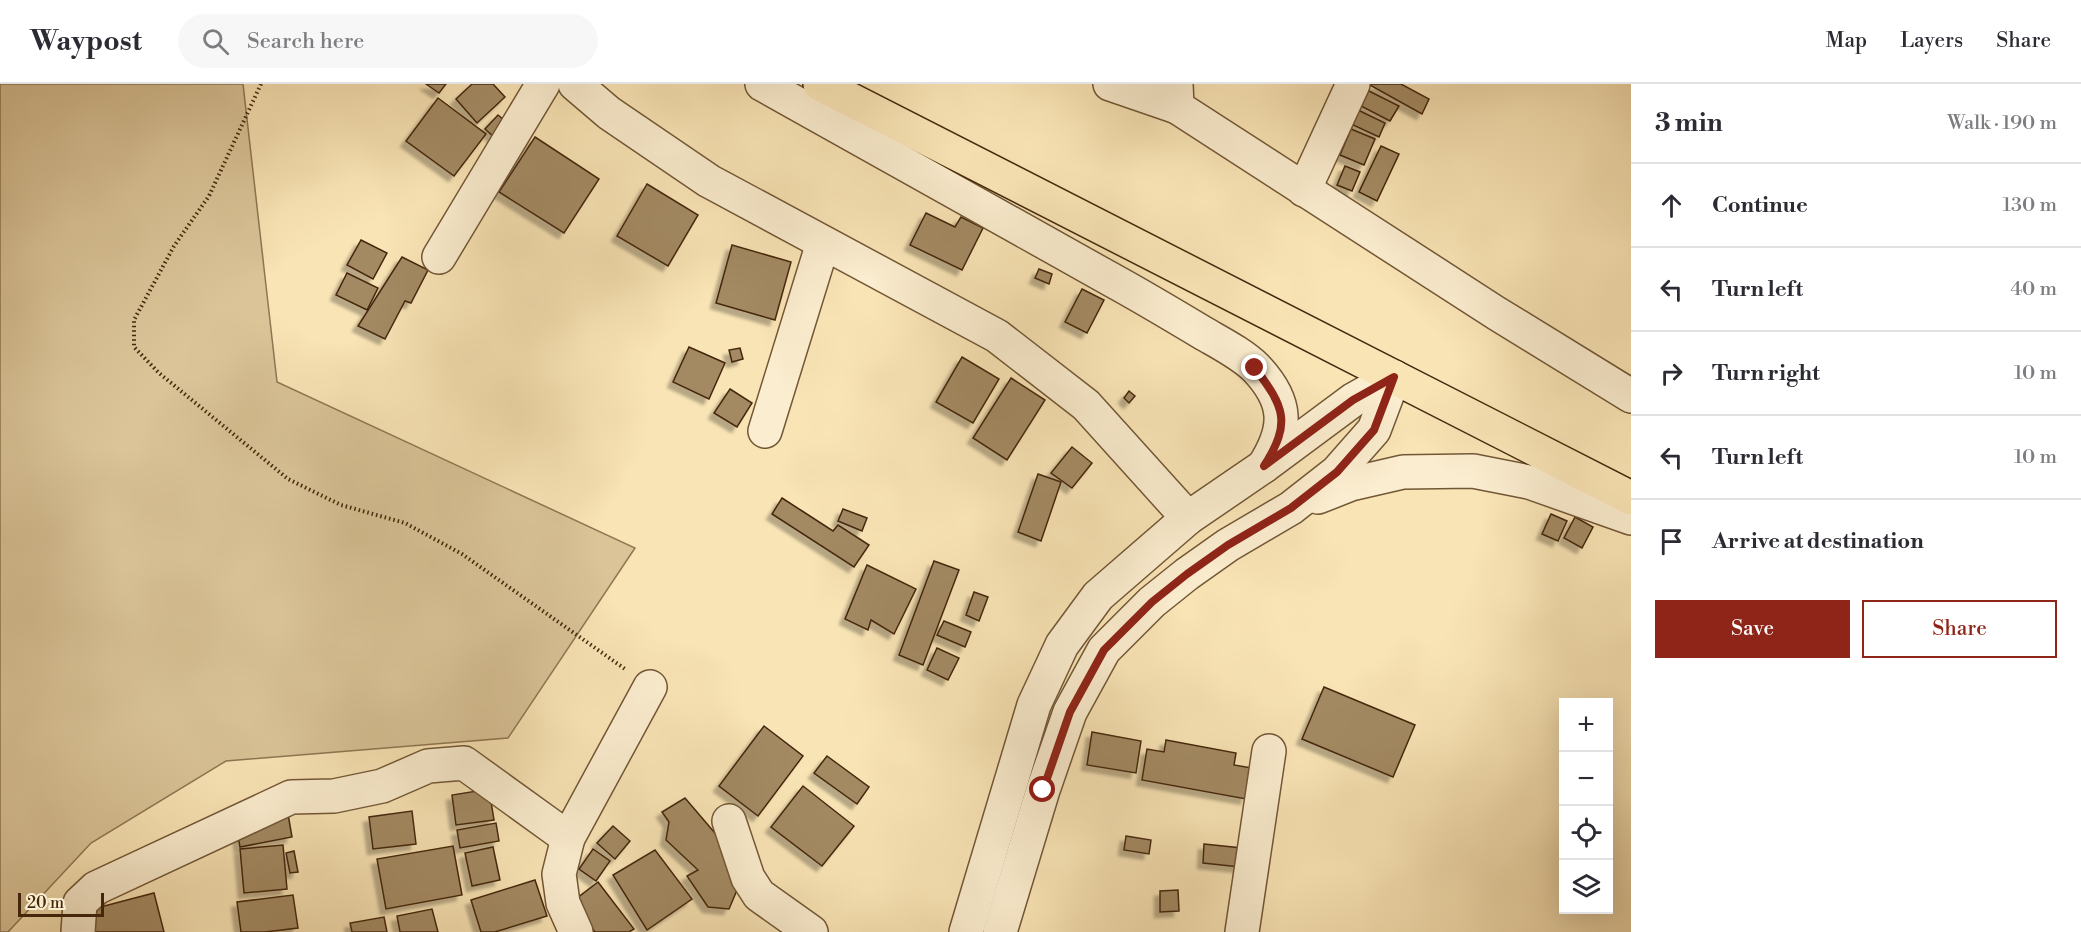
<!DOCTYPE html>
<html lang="en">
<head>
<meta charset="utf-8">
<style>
	body { margin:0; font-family:"Libre Bodoni",serif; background:#f7f7f7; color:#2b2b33 }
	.controls { position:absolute; right:18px; bottom:18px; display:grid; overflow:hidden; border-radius:0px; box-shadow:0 6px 24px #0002 }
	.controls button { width:54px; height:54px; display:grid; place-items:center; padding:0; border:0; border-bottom:2px solid #e1e1e2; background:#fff; color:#2b2b33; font:30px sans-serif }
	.scale { position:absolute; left:18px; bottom:15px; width:86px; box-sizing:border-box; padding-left:6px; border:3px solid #45280c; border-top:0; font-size:16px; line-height:21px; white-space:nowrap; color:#45280c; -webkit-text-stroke:4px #fbedcf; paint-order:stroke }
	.stop { position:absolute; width:18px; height:18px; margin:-14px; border:4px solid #8f2418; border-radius:50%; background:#fff }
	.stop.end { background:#8f2418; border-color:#fff; box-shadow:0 2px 6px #0008 }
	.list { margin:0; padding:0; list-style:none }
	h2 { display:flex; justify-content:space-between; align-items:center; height:78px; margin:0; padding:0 24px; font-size:26px }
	h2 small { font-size:20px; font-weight:400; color:#7c7c81 }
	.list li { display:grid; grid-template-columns:39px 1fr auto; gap:18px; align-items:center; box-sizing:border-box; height:84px; padding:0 24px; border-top:2px solid #e1e1e2 }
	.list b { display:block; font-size:22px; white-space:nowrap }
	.list em { font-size:20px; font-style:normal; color:#7c7c81 }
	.actions { display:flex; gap:12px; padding:18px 24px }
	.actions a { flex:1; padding:14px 0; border:2px solid #8f2418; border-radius:0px; text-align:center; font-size:21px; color:#8f2418 }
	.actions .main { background:#8f2418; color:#fff }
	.icon { flex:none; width:33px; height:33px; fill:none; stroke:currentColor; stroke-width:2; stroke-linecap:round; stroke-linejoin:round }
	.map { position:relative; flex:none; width:1631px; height:848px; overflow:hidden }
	header { display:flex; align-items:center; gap:36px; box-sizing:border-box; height:84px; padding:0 30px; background:#fff; border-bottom:2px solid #e1e1e2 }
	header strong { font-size:28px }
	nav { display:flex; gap:33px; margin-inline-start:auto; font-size:21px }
	.search { width:420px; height:54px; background:#f7f7f7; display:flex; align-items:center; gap:15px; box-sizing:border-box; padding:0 21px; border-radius:33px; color:#7c7c81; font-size:22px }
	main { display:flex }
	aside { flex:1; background:#fff }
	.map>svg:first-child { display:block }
	.green { fill:#dac498; stroke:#907652; stroke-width:1.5 }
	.building { fill:#a38a64; stroke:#45280c; stroke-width:1.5; filter:url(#shadow) }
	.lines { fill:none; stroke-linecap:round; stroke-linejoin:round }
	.minor-casing { stroke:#725736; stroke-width:36 }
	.highway-casing { stroke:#45280c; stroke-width:36 }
	.path { stroke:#45280c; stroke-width:4; stroke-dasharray:1.5 3; stroke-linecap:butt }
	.minor { stroke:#fbedcf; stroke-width:33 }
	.highway { stroke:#f9e4b5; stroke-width:33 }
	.route { stroke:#8f2418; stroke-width:8 }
</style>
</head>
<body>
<header>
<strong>Waypost</strong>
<div class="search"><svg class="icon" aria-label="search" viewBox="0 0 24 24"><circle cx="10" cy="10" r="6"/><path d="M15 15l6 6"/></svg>Search here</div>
<nav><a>Map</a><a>Layers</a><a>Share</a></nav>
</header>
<main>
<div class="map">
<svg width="1631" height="848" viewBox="0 0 1631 848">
	<defs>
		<filter id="shadow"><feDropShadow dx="-5.5" dy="5.5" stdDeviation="1.5" flood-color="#0004"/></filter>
	</defs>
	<rect width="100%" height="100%" fill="#f9e4b5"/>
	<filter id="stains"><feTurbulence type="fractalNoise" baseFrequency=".00333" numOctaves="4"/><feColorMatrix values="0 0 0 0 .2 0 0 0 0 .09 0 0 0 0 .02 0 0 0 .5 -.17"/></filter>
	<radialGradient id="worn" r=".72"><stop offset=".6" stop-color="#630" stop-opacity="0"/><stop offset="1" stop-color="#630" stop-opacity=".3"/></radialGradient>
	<!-- green -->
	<polygon class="green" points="0,0 243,0 277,298 635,464 508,654 226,677 91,759 8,848 0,848"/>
	<!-- building -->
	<g class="building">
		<polygon points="426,0 446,0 439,9"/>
		<polygon points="472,0 493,0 505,13 477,39 456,15"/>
		<polygon points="1368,0 1401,0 1429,15 1422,30"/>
		<polygon points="1367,6 1399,22 1390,37 1359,21"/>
		<polygon points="438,14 486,50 454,92 406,57"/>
		<polygon points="1358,26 1385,39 1379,53 1351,40"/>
		<polygon points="498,31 509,40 496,55 485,45"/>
		<polygon points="1351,45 1375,55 1364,81 1340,71"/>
		<polygon points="535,53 599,95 564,149 499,108"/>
		<polygon points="1381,62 1399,70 1377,117 1359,108"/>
		<polygon points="1345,82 1360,88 1352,107 1337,101"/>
		<polygon points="647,100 698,131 668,182 617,152"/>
		<polygon points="926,129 955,143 961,133 983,144 962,186 910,161"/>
		<polygon points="361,156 387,169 373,195 347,181"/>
		<polygon points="732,161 791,178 775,236 716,219"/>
		<polygon points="402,173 428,186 411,219 405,217 385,255 358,242"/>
		<polygon points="1039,185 1052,190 1049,200 1035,194"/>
		<polygon points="347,189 378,204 367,226 336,211"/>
		<polygon points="1082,205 1104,216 1087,249 1065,238"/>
		<polygon points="689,263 725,279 709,315 673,298"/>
		<polygon points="740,264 743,275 732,278 729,266"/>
		<polygon points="962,273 999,295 973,339 936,318"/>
		<polygon points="1011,294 1045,316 1007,376 973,354"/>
		<polygon points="730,305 752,319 737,343 714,329"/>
		<polygon points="1129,307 1135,312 1129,319 1124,314"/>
		<polygon points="1072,363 1092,379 1072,404 1051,389"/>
		<polygon points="1038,390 1061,398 1041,457 1018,448"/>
		<polygon points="782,414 833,447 838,441 869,461 854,483 772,430"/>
		<polygon points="843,425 867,434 862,447 838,437"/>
		<polygon points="1551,430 1567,437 1558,457 1542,450"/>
		<polygon points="1575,433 1593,443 1582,464 1564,454"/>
		<polygon points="934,477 959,486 923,581 899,571"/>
		<polygon points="867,481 916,505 894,550 871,536 868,546 845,535"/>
		<polygon points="974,508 988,513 979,537 966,531"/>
		<polygon points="944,537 971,548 965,563 937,551"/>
		<polygon points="937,564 959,574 948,596 927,586"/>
		<polygon points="1324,603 1415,641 1393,693 1302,655"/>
		<polygon points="764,642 803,672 758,732 719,702"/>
		<polygon points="1092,648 1141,657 1136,689 1087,681"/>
		<polygon points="1166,656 1236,669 1234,681 1252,684 1246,715 1142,696 1147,665 1164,668"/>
		<polygon points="827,672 869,703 857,720 814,689"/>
		<polygon points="803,702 854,742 822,782 771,743"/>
		<polygon points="489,705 494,736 456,741 452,711"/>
		<polygon points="685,714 720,755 740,799 729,825 708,823 687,792 698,786 666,756 669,738 662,728"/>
		<polygon points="412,727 416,760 373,765 369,733"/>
		<polygon points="288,730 292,753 240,763 236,740"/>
		<polygon points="496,739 499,757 460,764 457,746"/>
		<polygon points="613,742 630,757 615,775 597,759"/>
		<polygon points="1126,752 1151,756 1149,770 1124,766"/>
		<polygon points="1204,760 1242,764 1240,783 1203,779"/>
		<polygon points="283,761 287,805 244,809 240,765"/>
		<polygon points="453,762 462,811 386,825 377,775"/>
		<polygon points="493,763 500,796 472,802 465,769"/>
		<polygon points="593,765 610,777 596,797 579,785"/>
		<polygon points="655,766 692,815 647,846 613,791"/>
		<polygon points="294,767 298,788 290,789 286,769"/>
		<polygon points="535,796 547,832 495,848 481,848 471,816"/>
		<polygon points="598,798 634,845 629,848 595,848 572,818"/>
		<polygon points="1178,806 1179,827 1160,828 1160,807"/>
		<polygon points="154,809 164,848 91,848 85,827"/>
		<polygon points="293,811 298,844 265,848 241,848 237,818"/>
		<polygon points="432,825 438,848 400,848 397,832"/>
		<polygon points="384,833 387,848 352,848 350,839"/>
	</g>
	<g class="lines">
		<defs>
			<g id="minor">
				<polyline points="575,0 609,29 709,97 997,252 1086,321 1188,434"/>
				<path d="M762 0C879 65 996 130 1112 196 1143 213 1173 231 1203 249 1220 259 1242 270 1256 284 1288 318 1288 344 1264 382"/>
				<polyline points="1110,0 1177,23"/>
				<polyline points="1176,0 1177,23 1496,229 1631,312"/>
				<polyline points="1304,106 1353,0"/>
				<polyline points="439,173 543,0"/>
				<polyline points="765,347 823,159"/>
				<polyline points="1318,413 1351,400 1403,388 1473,387 1529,398 1631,434"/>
				<polyline points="729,737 748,794 759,811 811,848"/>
				<polyline points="78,848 80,819 96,804 291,713 334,712 382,702 428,682 464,679 568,754"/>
				<polyline points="576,848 563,819 559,790 568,754 650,603"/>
				<polyline points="966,848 1034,621 1062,561 1098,512 1188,434 1264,382 1353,316 1394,293"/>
				<polyline points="1000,848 1043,706 1070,628 1104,566 1152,518 1187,490 1228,461 1291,424 1337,388 1374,346 1394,293"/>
				<polyline points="1242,848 1269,667"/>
			</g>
			<polyline id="highway" points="820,0 1631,414"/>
		</defs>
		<!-- minor casing -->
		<use href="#minor" class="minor-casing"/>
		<!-- highway casing -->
		<use href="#highway" class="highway-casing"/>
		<!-- path -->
		<polyline class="path" points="261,0 209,112 174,162 134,236 134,263 159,289 288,395 341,421 405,439 462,470 625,585"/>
		<!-- minor -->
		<use href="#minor" class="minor"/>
		<!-- highway -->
		<use href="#highway" class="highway"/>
	</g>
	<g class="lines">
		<!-- route -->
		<path class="route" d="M1043 706 1070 628 1104 566 1152 518 1187 490 1228 461 1291 424 1337 388 1374 346 1394 293 1353 316 1264 382C1292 338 1284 323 1255 284"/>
	</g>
	<rect width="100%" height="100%" filter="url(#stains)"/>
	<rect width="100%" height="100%" fill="url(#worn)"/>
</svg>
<div class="controls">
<button>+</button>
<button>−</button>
<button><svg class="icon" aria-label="locate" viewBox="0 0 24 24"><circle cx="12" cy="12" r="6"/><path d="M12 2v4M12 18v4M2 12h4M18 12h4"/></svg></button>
<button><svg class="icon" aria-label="layers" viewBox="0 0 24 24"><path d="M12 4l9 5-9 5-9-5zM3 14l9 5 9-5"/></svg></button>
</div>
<div class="scale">20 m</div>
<div class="stop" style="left:1043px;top:706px"></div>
<div class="stop end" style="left:1255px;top:284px"></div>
</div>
<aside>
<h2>3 min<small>Walk · 190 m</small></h2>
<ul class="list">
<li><svg class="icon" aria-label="ahead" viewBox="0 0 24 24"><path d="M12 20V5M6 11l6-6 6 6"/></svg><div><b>Continue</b></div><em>130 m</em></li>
<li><svg class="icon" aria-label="left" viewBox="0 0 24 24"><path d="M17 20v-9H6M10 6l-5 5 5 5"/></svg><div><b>Turn left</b></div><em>40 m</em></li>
<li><svg class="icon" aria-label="right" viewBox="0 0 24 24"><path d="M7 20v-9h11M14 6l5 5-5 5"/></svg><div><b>Turn right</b></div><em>10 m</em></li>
<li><svg class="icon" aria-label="left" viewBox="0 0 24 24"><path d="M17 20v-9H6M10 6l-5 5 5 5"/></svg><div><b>Turn left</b></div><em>10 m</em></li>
<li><svg class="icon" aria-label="arrive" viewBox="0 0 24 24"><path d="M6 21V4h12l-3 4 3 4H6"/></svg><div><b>Arrive at destination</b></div></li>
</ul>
<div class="actions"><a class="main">Save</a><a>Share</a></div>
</aside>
</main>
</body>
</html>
